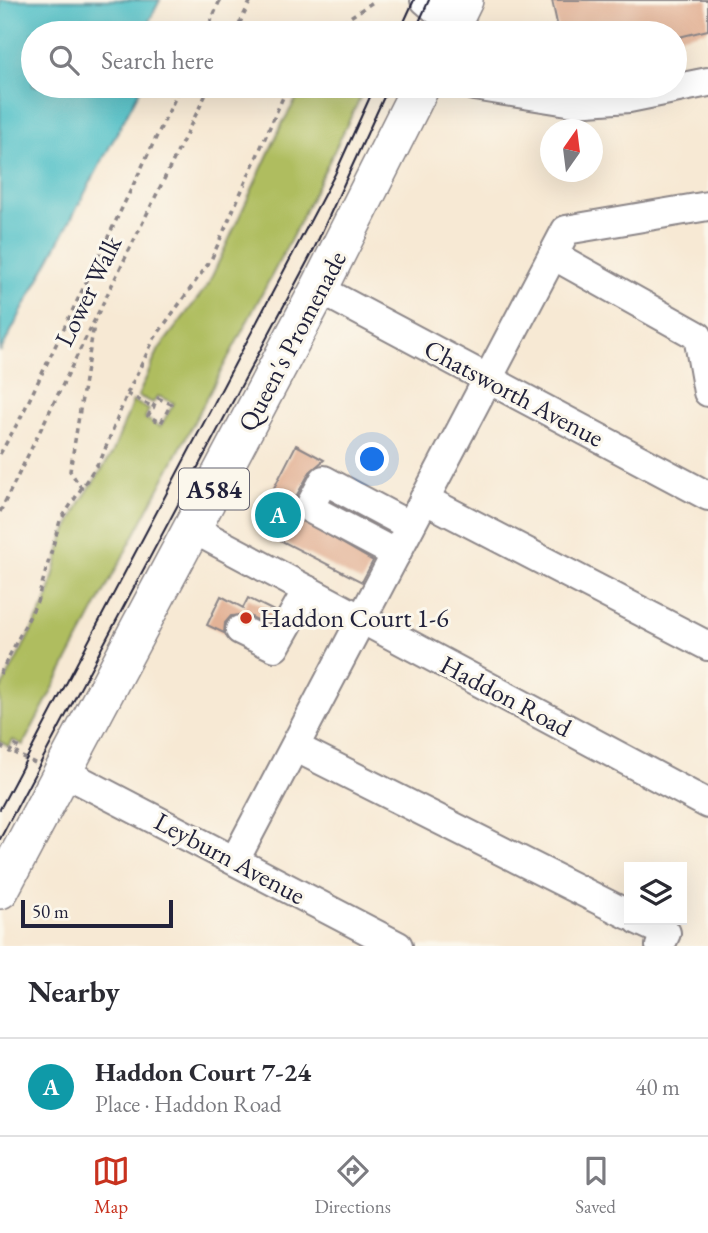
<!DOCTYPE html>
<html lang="en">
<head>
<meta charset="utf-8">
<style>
	body { margin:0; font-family:"EB Garamond",serif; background:#f2f2f3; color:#2b2b33 }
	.controls { position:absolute; right:21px; bottom:21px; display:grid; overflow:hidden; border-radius:0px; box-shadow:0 7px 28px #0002 }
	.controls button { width:63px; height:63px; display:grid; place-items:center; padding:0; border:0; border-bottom:2px solid #e1e1e2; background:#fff; color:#2b2b33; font:35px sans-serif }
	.compass { position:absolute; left:540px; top:119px; width:63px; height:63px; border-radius:50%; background:#fff; box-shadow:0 7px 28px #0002; rotate:14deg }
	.scale { position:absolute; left:21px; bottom:18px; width:152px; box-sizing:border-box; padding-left:7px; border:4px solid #22223b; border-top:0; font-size:19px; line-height:24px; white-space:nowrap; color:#22223b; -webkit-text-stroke:5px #fbf7ec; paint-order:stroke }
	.you { position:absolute; left:373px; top:460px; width:24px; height:24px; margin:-18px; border:5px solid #fff; border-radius:50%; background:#1a73e8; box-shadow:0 0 0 10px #1a73e833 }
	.badge { display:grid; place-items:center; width:46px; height:46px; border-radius:50%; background:#c8321e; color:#fff; font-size:23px; font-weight:700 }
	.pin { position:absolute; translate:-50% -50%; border:4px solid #fff; box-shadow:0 2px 7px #0006 }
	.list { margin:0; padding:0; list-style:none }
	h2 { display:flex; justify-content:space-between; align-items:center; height:91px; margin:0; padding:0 28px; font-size:30px }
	h2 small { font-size:23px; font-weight:400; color:#7c7c81 }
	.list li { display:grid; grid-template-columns:46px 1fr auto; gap:21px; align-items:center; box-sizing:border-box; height:98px; padding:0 28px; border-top:2px solid #e1e1e2 }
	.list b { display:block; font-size:26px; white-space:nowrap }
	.list p { margin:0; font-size:23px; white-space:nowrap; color:#7c7c81 }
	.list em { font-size:23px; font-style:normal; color:#7c7c81 }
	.icon { flex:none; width:38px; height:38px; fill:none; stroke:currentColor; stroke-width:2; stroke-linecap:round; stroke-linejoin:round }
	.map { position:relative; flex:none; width:708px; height:946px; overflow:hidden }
	.search { position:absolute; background:#fff; box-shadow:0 7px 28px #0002; left:21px; right:21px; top:21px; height:77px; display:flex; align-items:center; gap:18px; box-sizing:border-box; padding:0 24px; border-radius:38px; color:#7c7c81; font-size:26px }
	.sheet { height:189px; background:#fff }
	nav { display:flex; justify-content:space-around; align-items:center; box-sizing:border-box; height:98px; border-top:2px solid #e1e1e2; background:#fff; font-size:19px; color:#7c7c81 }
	nav a { display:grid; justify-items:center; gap:4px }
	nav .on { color:#c8321e }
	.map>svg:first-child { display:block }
	.green { fill:#afbd5f; stroke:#68704d; stroke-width:2 }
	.water { fill:#53c1c8; stroke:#3a7282; stroke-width:2 }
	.building { fill:#e3b397 }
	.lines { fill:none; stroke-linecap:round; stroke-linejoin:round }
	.minor-casing { stroke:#8c8688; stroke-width:32 }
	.major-casing { stroke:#8c8688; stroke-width:40 }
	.path { stroke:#8c8688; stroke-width:3.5; stroke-dasharray:5 5; stroke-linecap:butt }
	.minor { stroke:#fff; stroke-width:28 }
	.major { stroke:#fff; stroke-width:37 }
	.tram { stroke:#22223b; stroke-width:2 }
	.poi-dot { fill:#c8321e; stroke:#fbf7ec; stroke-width:2.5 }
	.labels { text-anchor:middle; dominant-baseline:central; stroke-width:6; stroke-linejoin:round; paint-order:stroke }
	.shield { fill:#fbf7ec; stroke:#636270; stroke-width:2 }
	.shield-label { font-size:24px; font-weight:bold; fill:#22223b }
	.street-label { font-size:26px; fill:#22223b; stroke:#fbf7ec }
	.poi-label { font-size:26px; fill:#22223b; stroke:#fbf7ec; text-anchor:start }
</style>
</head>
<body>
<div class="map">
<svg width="708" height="946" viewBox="0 0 708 946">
	<rect width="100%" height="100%" fill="#fbf7ec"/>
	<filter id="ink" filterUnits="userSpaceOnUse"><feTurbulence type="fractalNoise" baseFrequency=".0143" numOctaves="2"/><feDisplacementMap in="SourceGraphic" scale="14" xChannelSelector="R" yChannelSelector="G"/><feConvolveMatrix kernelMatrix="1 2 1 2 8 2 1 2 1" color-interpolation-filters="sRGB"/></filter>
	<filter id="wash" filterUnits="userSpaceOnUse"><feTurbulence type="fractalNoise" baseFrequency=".00686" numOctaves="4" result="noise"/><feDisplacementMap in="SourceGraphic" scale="28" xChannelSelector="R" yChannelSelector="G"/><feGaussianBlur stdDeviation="1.57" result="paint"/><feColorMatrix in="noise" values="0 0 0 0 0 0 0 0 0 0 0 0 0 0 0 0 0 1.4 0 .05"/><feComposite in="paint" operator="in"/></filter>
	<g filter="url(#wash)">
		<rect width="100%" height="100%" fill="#f7e9d4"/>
		<!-- green -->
		<polygon class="green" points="304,86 366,86 291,239 23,745 13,740 9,747 0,741 0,691 47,601 63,538 81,501 112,454 133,401 149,410 145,418 160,427 174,403 158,396 153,403 138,396 159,349 208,285 282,124"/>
		<!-- water -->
		<polygon class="water" points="0,0 160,0 143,33 33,33 33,86 142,86 0,352"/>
		<g id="blocks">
			<!-- building -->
			<g class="building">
				<polygon points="552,0 708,0 708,30 675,38 675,33 559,33"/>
				<polygon points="296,445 324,460 310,472 294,500 295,516 373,561 362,582 260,530 260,515"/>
				<polygon points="221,596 243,608 248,598 276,612 268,625 247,615 231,616 225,623 224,633 207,625"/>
			</g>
		</g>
	</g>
	<g filter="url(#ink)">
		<use href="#blocks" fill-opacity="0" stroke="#8c8688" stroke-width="2"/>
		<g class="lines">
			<defs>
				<g id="minor">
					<polyline points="425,0 453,24"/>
					<polyline points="474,86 574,102 629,98 708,82"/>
					<polyline points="553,255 698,336 708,392"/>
					<polyline points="319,289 708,496"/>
					<polyline points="424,499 708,646"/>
					<polyline points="193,529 708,804"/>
					<polyline points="396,554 309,508 324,480 410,526"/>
					<polyline points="240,630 275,647 307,590"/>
					<polyline points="295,747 629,915"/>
					<polyline points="62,771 398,946"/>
					<polyline points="235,860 566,230 708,206"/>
					<polyline points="638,920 666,933 660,946"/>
				</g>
				<g id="major">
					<polyline points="448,33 464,0"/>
					<polyline points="0,890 319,289 421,86"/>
				</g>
			</defs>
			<!-- minor casing -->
			<use href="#minor" class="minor-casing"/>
			<!-- major casing -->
			<use href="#major" class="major-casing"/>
			<!-- path -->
			<g class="path">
				<polyline points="485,22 485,33"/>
				<polyline points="206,33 220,0"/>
				<polyline points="235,33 251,0"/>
				<polyline points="326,33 376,0"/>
				<polyline points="127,394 155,408"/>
				<polygon points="158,398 171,404 161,423 148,416"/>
				<polyline points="0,454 21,417 181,86"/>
				<polyline points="82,489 70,471 94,325"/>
				<polyline points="0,512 210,86"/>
				<polyline points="0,674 37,602 60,521 102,457 127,394 154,339 211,260 288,86"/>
				<polyline points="0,746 10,752 14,745 20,748 16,754 35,763"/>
			</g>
			<!-- minor -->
			<use href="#minor" class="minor"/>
			<!-- major -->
			<use href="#major" class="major"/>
			<!-- tram -->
			<g class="tram">
				<polyline points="399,33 414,0"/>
				<polyline points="414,33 429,0"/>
				<polyline points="0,809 335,174 375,86"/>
				<polyline points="0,839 314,249 389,86"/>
			</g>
		</g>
	</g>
	<!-- markers -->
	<circle class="poi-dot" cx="246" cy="618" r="7"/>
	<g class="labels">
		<!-- shield labels -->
		<rect class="shield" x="179" y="468.5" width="70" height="41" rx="5"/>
		<g class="shield-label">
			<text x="214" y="489">A584</text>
		</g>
		<!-- street labels -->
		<g class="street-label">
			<text transform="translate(88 291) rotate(-64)">Lower Walk</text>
			<text transform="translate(292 341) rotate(-62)">Queen's Promenade</text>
			<text transform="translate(514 393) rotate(28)">Chatsworth Avenue</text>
			<text transform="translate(506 696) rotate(28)">Haddon Road</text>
			<text transform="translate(230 858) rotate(28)">Leyburn Avenue</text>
		</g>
		<!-- poi labels -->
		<g class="poi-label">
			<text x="260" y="618">Haddon Court 1-6</text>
		</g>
	</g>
</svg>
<div class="controls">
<button><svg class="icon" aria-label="layers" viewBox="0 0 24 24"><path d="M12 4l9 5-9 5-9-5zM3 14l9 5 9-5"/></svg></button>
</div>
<svg class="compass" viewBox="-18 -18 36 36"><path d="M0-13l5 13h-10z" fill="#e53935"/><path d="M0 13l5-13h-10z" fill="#7c7c81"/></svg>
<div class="scale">50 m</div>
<div class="you"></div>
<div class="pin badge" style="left:278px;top:515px;background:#0f9aa8">A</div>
<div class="search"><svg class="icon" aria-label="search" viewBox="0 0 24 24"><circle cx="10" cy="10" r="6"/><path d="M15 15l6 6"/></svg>Search here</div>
</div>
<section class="sheet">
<h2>Nearby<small></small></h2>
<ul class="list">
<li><span class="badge" style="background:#0f9aa8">A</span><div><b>Haddon Court 7-24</b><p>Place · Haddon Road</p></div><em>40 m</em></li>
</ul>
</section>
<nav>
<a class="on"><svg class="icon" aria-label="map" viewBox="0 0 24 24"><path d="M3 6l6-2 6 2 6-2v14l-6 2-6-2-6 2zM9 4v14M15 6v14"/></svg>Map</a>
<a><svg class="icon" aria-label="directions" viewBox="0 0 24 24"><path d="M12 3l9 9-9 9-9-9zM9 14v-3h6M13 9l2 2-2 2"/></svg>Directions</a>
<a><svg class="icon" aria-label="saved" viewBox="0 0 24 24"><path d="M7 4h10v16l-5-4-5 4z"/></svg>Saved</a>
</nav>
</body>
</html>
